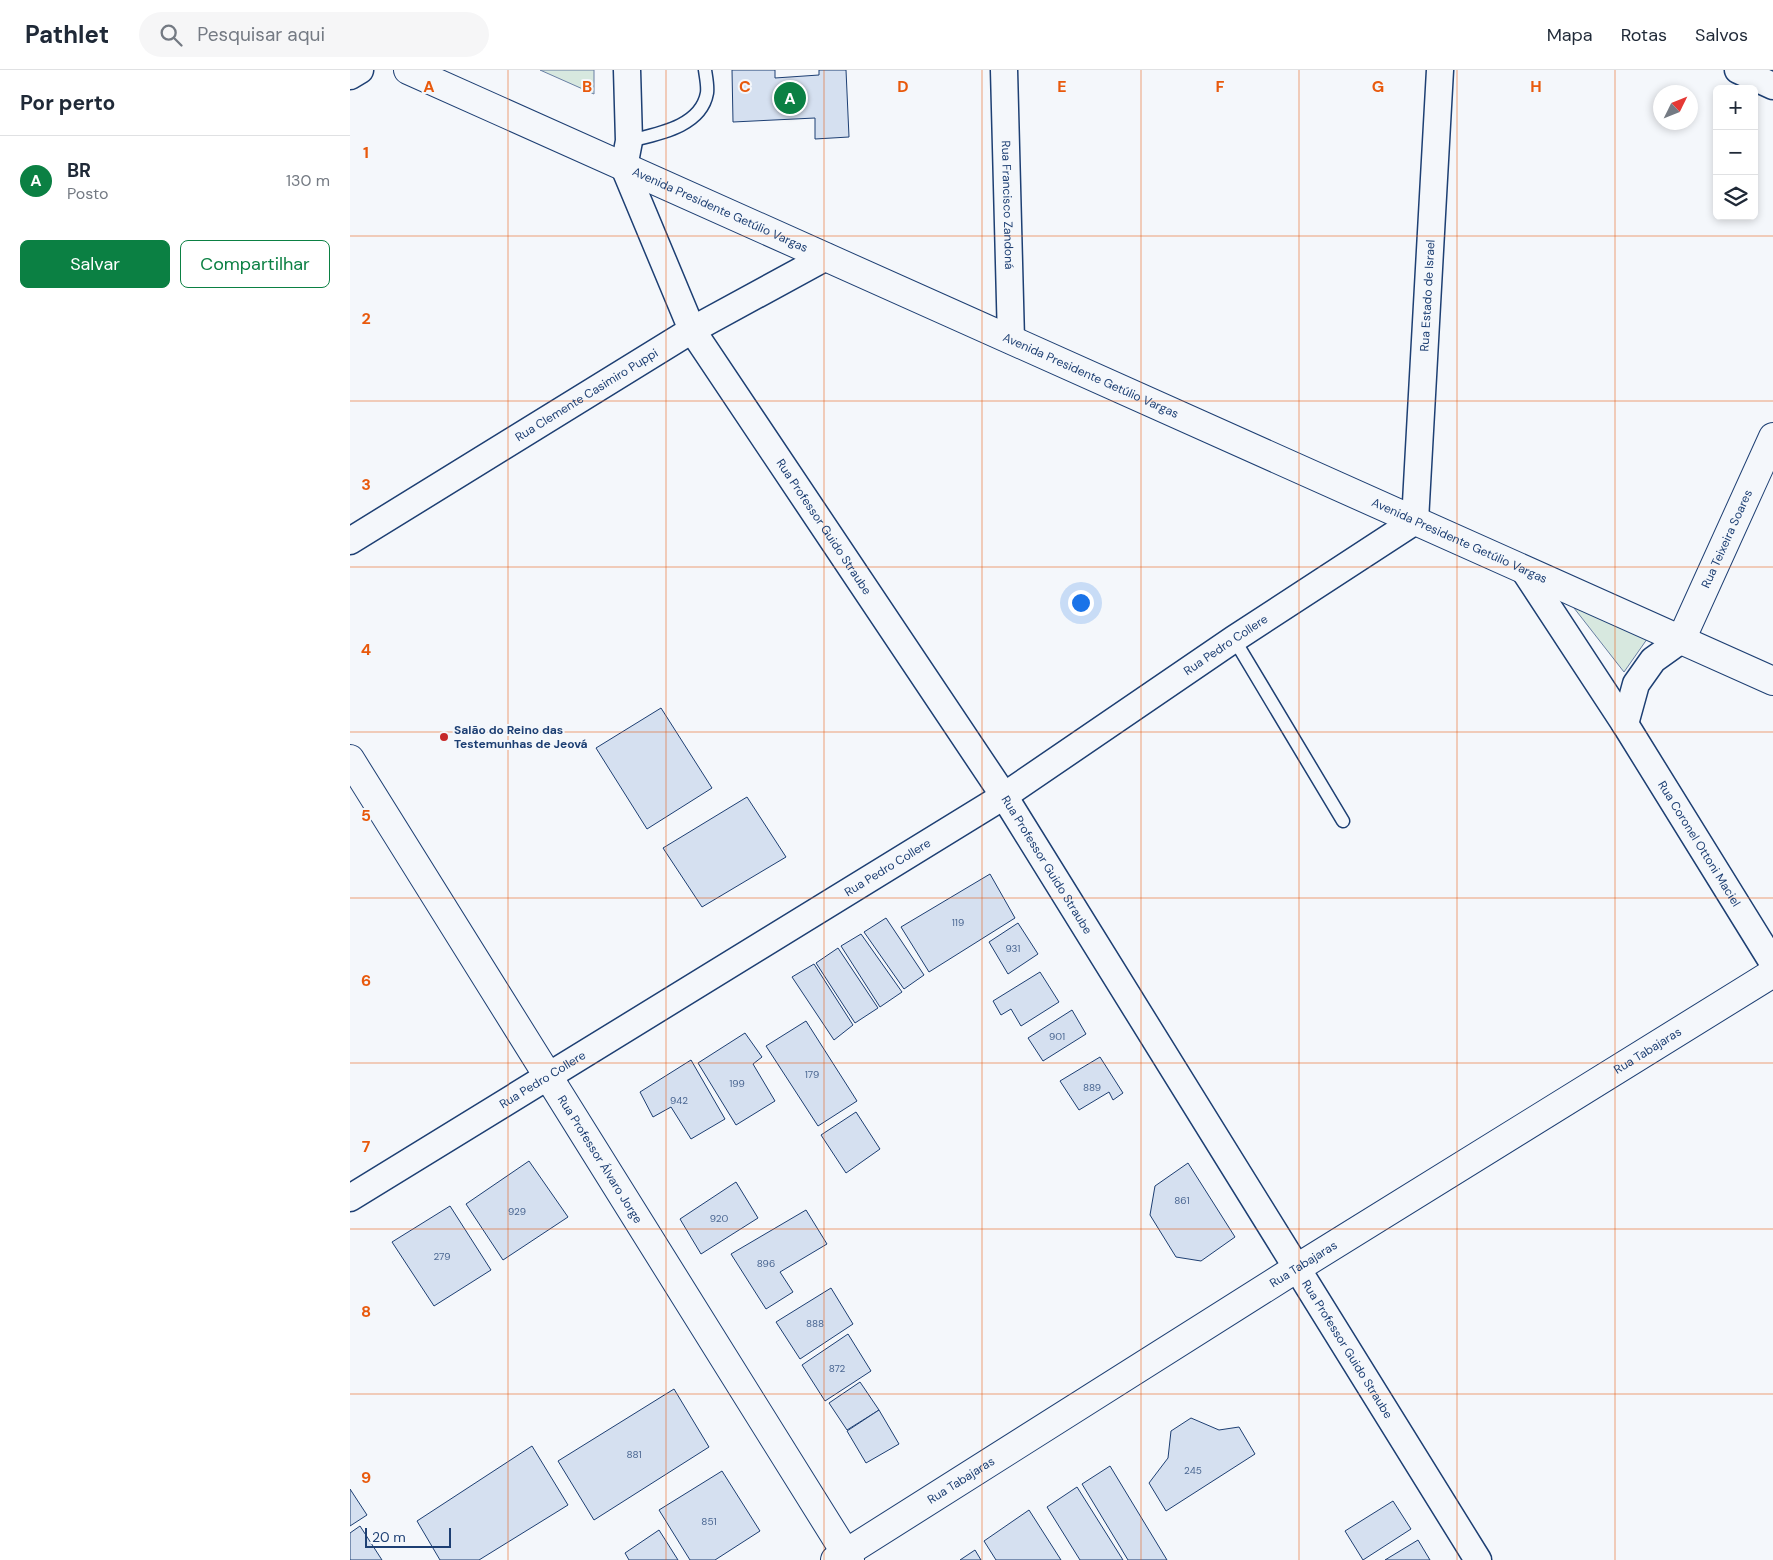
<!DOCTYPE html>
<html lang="pt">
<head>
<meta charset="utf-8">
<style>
	body { margin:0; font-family:"DM Sans",sans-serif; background:#f6f6f7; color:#1f2937 }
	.controls { position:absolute; right:15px; top:15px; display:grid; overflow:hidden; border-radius:8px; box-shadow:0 2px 8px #0003 }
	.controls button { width:45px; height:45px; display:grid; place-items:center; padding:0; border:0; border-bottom:1px solid #e0e1e3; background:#fff; color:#1f2937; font:25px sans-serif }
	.compass { position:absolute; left:1303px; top:15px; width:45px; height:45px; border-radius:50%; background:#fff; box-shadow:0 2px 8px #0003; rotate:47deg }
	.scale { position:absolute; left:15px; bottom:12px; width:86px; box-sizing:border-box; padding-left:5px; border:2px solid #1d3f73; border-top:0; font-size:14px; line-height:18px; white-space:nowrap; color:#1d3f73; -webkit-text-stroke:4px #f4f7fb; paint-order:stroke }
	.you { position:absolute; left:730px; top:532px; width:18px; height:18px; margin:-12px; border:4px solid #fff; border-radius:50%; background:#1a73e8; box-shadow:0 0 0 8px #1a73e833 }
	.badge { display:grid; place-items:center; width:32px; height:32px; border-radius:50%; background:#0b8043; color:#fff; font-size:16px; font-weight:700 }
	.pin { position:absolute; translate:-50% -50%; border:2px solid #fff; box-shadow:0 1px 5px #0006 }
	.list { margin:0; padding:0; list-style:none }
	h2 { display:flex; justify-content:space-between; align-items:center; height:65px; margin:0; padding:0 20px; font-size:21px }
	h2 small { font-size:16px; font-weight:400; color:#747a83 }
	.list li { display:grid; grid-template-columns:32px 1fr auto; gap:15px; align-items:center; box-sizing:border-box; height:90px; padding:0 20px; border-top:1px solid #e0e1e3 }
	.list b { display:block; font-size:19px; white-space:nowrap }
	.list p { margin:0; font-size:16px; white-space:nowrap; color:#747a83 }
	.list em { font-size:16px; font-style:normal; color:#747a83 }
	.actions { display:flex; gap:10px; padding:15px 20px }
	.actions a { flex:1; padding:11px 0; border:1px solid #0b8043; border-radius:8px; text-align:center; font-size:18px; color:#0b8043 }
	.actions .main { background:#0b8043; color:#fff }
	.icon { flex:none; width:28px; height:28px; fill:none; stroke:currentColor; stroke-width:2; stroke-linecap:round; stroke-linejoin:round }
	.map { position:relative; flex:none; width:1423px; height:1490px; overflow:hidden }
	header { display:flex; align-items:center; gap:30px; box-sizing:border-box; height:70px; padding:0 25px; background:#fff; border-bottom:1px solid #e0e1e3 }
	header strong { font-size:24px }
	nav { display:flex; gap:28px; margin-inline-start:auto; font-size:18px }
	.search { width:350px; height:45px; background:#f6f6f7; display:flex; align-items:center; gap:12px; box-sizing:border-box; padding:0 18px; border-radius:28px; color:#747a83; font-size:19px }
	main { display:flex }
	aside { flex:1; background:#fff }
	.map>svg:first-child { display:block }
	.green { fill:#d7e8df; stroke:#687fa3 }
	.building { fill:#d5e0f0; stroke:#1d3f73 }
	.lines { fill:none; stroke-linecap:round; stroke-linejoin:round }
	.service-casing { stroke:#1d3f73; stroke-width:15 }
	.minor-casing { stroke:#1d3f73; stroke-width:29 }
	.tertiary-casing { stroke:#1d3f73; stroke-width:30 }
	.secondary-casing { stroke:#1d3f73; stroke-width:30 }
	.service { stroke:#f4f7fb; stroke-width:12 }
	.minor { stroke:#f4f7fb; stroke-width:26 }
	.tertiary { stroke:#f4f7fb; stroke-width:28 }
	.secondary { stroke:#f4f7fb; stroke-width:28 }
	.grid { fill:none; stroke:#e8590c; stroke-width:1; stroke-opacity:0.55 }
	.poi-dot { fill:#c62828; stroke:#f4f7fb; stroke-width:2 }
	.labels { text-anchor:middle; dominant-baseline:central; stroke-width:4; stroke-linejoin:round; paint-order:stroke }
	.number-label { font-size:10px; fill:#4b6792 }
	.street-label { font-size:12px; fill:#1d3f73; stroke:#f4f7fb }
	.poi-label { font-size:12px; font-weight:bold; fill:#1d3f73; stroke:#f4f7fb; text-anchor:start }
	.grid-label { font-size:16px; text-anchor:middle; font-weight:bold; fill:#e8590c; stroke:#f4f7fb; stroke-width:4; stroke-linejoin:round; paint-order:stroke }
</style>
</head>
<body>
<header>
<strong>Pathlet</strong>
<div class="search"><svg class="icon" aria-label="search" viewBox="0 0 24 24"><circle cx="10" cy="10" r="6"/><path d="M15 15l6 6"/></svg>Pesquisar aqui</div>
<nav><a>Mapa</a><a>Rotas</a><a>Salvos</a></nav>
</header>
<main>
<aside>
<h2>Por perto<small></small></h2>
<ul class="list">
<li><span class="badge">A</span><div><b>BR</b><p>Posto</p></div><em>130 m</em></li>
</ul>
<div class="actions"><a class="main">Salvar</a><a>Compartilhar</a></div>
</aside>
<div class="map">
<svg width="1423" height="1490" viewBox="0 0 1423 1490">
	<rect width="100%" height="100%" fill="#f4f7fb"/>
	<!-- green -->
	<g class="green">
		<polygon points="190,0 244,0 244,24"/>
		<polygon points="1224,538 1302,562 1274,602"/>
	</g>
	<!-- building -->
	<g class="building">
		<polygon points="382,0 425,0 425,8 469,5 469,0 496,0 499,67 465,69 465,48 383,52"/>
		<polygon points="311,638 362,718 297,759 246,678"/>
		<polygon points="397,727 436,787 352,837 313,778"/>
		<polygon points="640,804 665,848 579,902 551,857"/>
		<polygon points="536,848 574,905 554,919 514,862"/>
		<polygon points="668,853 688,884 658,904 639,872"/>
		<polygon points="511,864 552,922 530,937 491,876"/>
		<polygon points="488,878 528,938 505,953 466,893"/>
		<polygon points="464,894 503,955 484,970 442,907"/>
		<polygon points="690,902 709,932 671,956 661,939 651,945 643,931"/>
		<polygon points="722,940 736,964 693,991 678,968"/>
		<polygon points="456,951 507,1031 468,1056 416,976"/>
		<polygon points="395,963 412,987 403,994 425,1031 386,1055 348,993"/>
		<polygon points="750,987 773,1023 763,1030 759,1022 729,1040 710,1011"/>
		<polygon points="341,990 375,1049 341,1069 321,1037 303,1047 290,1022"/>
		<polygon points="506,1042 530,1079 496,1103 471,1065"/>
		<polygon points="179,1091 218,1147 153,1190 116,1134"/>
		<polygon points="838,1093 885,1167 851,1191 826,1187 800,1145 805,1116"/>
		<polygon points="386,1112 408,1148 351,1184 330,1149"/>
		<polygon points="100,1136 141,1200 84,1236 42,1172"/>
		<polygon points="456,1140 477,1174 430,1202 443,1222 416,1239 381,1184"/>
		<polygon points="481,1218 503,1254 450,1289 426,1252"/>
		<polygon points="498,1264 521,1301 475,1331 452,1295"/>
		<polygon points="510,1312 529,1340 497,1360 479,1333"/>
		<polygon points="324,1319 359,1377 244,1450 208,1391"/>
		<polygon points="529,1340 549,1374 516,1393 497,1361"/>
		<polygon points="841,1348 869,1360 889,1357 905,1384 816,1441 799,1413 818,1388 821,1361"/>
		<polygon points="182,1376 218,1435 129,1490 90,1490 67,1451"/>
		<polygon points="760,1396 817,1490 778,1490 732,1414"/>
		<polygon points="372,1401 410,1461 365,1490 340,1490 309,1440"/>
		<polygon points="727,1417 773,1490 730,1490 697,1437"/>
		<polygon points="0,1419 17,1445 0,1456"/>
		<polygon points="1043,1431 1061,1459 1013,1490 995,1461"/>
		<polygon points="679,1440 711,1490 646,1490 634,1471"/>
		<polygon points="10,1456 32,1490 0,1490 0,1463"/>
		<polygon points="309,1460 328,1490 279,1490 275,1483"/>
		<polygon points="1068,1470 1080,1490 1035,1490"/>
		<polygon points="625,1480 631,1490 610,1490"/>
	</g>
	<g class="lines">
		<defs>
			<g id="service">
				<path d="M279 71C307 64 351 57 357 23 358 16 356 7 355 0"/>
				<polyline points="884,569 993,751"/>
			</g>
			<g id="minor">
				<path id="s1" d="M277 0 279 71 274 97 342 260 654 726 1128 1490"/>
				<path id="s2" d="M654 0 661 270"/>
				<polyline points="1388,0 1423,16"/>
				<polyline points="0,6 10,0"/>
				<path id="s3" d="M0 471 342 260 476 187"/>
				<path id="s4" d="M1174 500 1275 654 1423 893"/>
				<polyline points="1275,654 1286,614 1303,590 1331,570"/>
				<path id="s5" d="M0 1128 654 726 884 569 1065 451 1090 0"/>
			</g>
			<g id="tertiary">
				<path id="s6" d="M1331 570 1423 367"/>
				<path id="s7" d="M0 689 500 1490"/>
				<path id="s8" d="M485 1490 947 1198 1423 903"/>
			</g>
			<g id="secondary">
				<path id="s9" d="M58 0 1423 611"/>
			</g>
		</defs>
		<!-- service casing -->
		<use href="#service" class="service-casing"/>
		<!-- minor casing -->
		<use href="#minor" class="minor-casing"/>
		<!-- tertiary casing -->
		<use href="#tertiary" class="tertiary-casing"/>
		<!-- secondary casing -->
		<use href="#secondary" class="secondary-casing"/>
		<!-- service -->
		<use href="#service" class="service"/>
		<!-- minor -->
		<use href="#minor" class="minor"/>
		<!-- tertiary -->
		<use href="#tertiary" class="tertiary"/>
		<!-- secondary -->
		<use href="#secondary" class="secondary"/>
	</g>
	<!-- grid -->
	<path class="grid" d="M158 0V1490M316 0V1490M474 0V1490M632 0V1490M791 0V1490M949 0V1490M1107 0V1490M1265 0V1490M0 166H1423M0 331H1423M0 497H1423M0 662H1423M0 828H1423M0 993H1423M0 1159H1423M0 1324H1423"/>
	<!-- markers -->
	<circle class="poi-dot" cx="94" cy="667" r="5"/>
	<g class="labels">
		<!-- number labels -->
		<g class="number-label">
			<text x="608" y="852">119</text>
			<text x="663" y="878">931</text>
			<text x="707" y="966">901</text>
			<text x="462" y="1004">179</text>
			<text x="387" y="1013">199</text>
			<text x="742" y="1017">889</text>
			<text x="329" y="1030">942</text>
			<text x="832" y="1130">861</text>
			<text x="167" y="1141">929</text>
			<text x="369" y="1148">920</text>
			<text x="92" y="1186">279</text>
			<text x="416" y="1193">896</text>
			<text x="465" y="1253">888</text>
			<text x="487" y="1298">872</text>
			<text x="284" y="1384">881</text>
			<text x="843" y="1400">245</text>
			<text x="359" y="1451">851</text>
		</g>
		<!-- street labels -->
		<g class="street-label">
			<text stroke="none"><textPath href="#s2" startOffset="135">Rua Francisco Zandoná</textPath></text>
			<text stroke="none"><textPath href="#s9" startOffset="342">Avenida Presidente Getúlio Vargas</textPath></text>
			<text stroke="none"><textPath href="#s5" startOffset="1488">Rua Estado de Israel</textPath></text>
			<text stroke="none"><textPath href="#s9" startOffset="748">Avenida Presidente Getúlio Vargas</textPath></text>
			<text stroke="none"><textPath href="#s3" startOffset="278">Rua Clemente Casimiro Puppi</textPath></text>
			<text stroke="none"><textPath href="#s1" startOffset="511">Rua Professor Guido Straube</textPath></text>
			<text stroke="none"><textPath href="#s6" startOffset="111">Rua Teixeira Soares</textPath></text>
			<text stroke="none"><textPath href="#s9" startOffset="1152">Avenida Presidente Getúlio Vargas</textPath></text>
			<text stroke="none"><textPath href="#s5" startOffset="1036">Rua Pedro Collere</textPath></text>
			<text stroke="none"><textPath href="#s4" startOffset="325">Rua Coronel Ottoni Maciel</textPath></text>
			<text stroke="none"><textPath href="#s1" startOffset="916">Rua Professor Guido Straube</textPath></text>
			<text stroke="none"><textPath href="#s5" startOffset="631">Rua Pedro Collere</textPath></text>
			<text stroke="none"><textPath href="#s8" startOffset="959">Rua Tabajaras</textPath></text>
			<text stroke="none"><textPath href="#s5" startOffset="226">Rua Pedro Collere</textPath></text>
			<text stroke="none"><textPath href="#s7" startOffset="472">Rua Professor Álvaro Jorge</textPath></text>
			<text stroke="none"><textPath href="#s8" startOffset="554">Rua Tabajaras</textPath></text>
			<text stroke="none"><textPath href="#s1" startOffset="1486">Rua Professor Guido Straube</textPath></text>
			<text stroke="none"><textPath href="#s8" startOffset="149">Rua Tabajaras</textPath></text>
		</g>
		<!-- poi labels -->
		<g class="poi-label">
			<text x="104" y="660">Salão do Reino das<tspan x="104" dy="14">Testemunhas de Jeová</tspan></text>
		</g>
	</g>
	<g class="grid-label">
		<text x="79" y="22">A</text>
		<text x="237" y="22">B</text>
		<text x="395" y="22">C</text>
		<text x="553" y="22">D</text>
		<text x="712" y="22">E</text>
		<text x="870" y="22">F</text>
		<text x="1028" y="22">G</text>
		<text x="1186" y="22">H</text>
		<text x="16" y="88">1</text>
		<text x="16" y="254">2</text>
		<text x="16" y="420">3</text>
		<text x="16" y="585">4</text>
		<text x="16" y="751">5</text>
		<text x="16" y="916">6</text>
		<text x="16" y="1082">7</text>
		<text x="16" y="1247">8</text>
		<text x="16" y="1413">9</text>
	</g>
</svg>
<div class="controls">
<button>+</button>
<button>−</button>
<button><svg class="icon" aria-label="layers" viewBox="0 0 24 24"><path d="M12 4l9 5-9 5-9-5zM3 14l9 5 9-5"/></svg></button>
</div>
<svg class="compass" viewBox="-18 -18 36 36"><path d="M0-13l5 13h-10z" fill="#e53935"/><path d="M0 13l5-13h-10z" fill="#747a83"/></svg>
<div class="scale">20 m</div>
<div class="you"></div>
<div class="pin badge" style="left:440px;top:28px">A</div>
</div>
</main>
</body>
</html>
